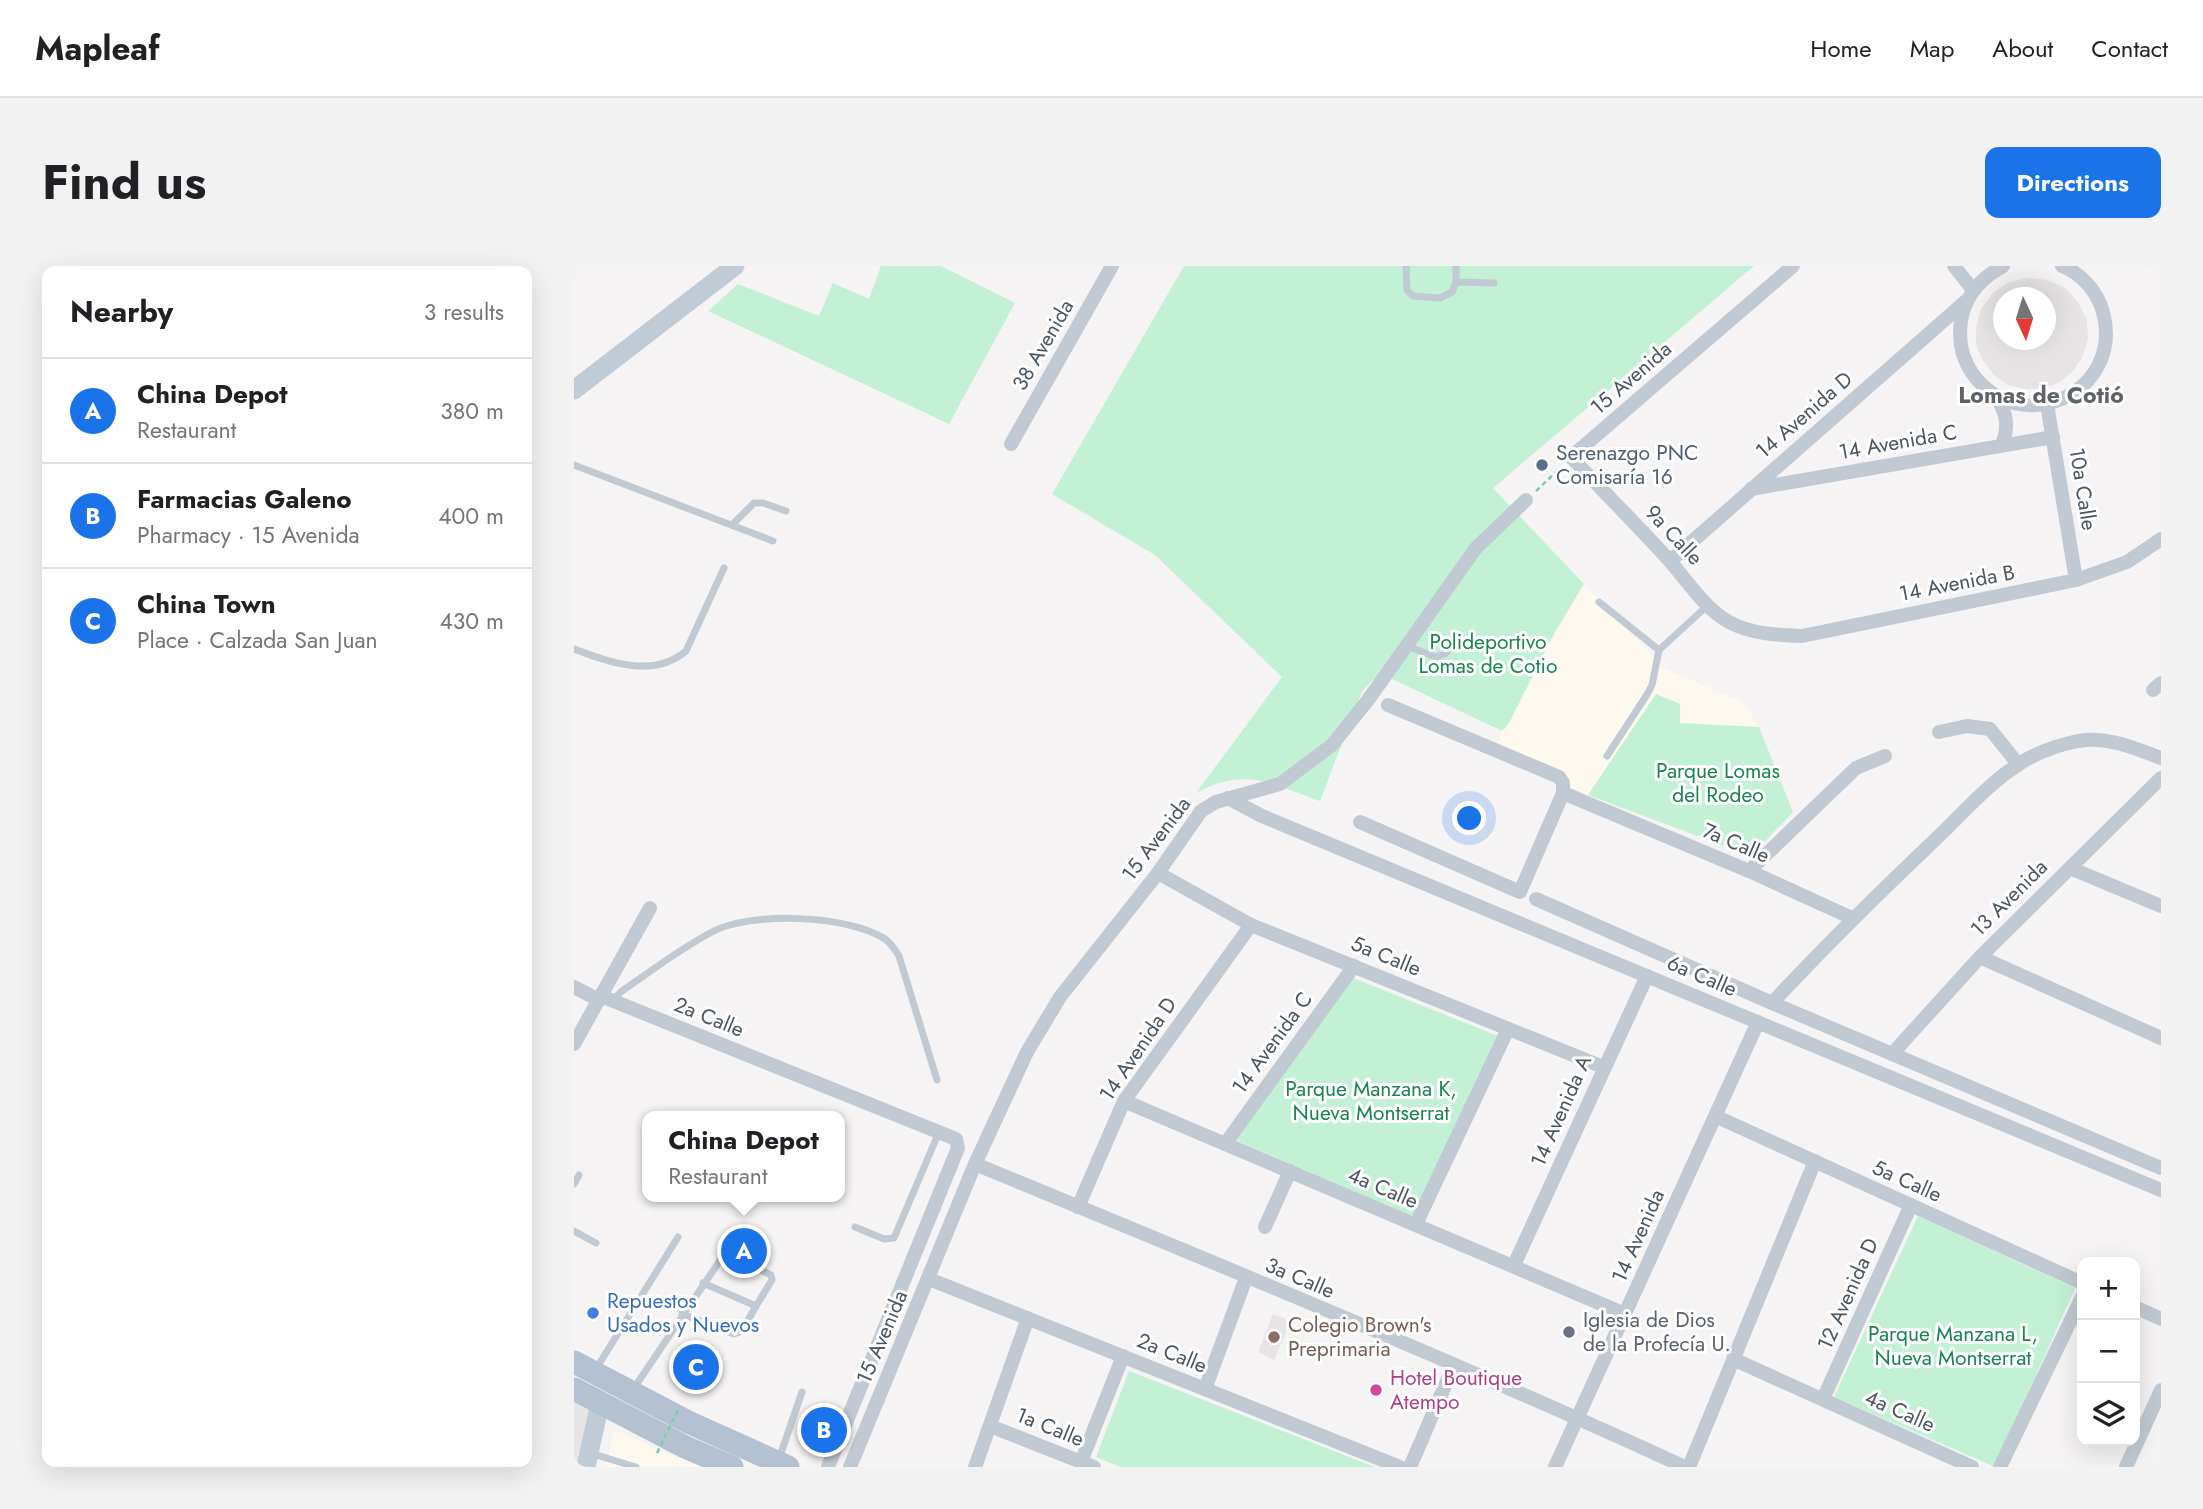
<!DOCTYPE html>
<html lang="en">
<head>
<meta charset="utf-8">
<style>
	body { margin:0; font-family:Jost,sans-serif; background:#f2f2f2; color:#202124 }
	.controls { position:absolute; right:21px; bottom:21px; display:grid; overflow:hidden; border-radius:14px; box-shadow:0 7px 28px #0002 }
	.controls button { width:63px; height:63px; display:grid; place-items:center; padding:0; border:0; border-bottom:2px solid #e0e0e0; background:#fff; color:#202124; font:35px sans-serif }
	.compass { position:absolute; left:1419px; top:21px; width:63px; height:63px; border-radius:50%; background:#fff; box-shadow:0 7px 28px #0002; rotate:176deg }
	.you { position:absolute; left:896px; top:553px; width:24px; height:24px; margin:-18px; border:5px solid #fff; border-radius:50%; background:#1a73e8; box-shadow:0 0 0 10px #1a73e833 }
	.badge { display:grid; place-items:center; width:46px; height:46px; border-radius:50%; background:#1a73e8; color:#fff; font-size:23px; font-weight:700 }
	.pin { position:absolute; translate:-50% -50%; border:4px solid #fff; box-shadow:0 2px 7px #0006 }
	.popup { position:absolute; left:68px; top:845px; width:203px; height:91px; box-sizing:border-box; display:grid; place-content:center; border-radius:14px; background:#fff; filter:drop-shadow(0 2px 5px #0005); font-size:23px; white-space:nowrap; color:#757577 }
	.popup b { font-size:26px; color:#202124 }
	.popup::after { content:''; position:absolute; left:50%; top:100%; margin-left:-14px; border:14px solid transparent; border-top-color:#fff }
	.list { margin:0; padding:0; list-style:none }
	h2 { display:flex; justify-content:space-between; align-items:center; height:91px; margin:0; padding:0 28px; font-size:30px }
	h2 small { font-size:23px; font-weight:400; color:#757577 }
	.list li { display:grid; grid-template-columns:46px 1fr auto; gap:21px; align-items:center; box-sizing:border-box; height:105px; padding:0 28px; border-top:2px solid #e0e0e0 }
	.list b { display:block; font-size:26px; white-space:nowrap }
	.list p { margin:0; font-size:23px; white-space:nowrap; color:#757577 }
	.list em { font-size:23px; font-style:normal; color:#757577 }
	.icon { flex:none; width:38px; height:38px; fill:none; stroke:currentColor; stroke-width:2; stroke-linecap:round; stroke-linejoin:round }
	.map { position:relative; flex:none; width:1587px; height:1201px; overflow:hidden; border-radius:14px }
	header { display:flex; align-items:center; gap:42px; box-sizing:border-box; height:98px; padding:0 35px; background:#fff; border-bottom:2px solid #e0e0e0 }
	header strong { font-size:33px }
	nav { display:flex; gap:38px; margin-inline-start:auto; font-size:24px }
	.intro { display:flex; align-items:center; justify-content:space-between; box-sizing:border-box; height:168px; padding:0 42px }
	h1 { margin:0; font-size:49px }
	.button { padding:18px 32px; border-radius:14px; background:#1a73e8; color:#fff; font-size:24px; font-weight:700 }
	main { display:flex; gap:42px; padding:0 42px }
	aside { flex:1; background:#fff; border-radius:14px; box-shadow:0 7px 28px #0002 }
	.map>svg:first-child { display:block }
	.commercial { fill:#fdf9ef }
	.education { fill:#e6e4e5; fill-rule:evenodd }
	.green { fill:#c3f1d6 }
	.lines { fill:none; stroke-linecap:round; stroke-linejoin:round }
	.path { stroke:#7acfa7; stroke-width:2.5; stroke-dasharray:5 3.5; stroke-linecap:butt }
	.lane { stroke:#c1cad2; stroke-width:7 }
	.street { stroke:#c1cad2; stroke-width:14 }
	.secondary { stroke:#c1cbd6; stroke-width:19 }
	.primary { stroke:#b3c1d1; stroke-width:23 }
	.path-bridge { stroke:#7acfa7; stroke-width:2.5; stroke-dasharray:5 3.5; stroke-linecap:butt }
	.service-dot { fill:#5c6f8a; stroke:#fff; stroke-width:2.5 }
	.shop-dot { fill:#3f7fe0; stroke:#fff; stroke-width:2.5 }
	.worship-dot { fill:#6b7280; stroke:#fff; stroke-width:2.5 }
	.education-dot { fill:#8d6e63; stroke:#fff; stroke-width:2.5 }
	.hotel-dot { fill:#d1479c; stroke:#fff; stroke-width:2.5 }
	.labels { text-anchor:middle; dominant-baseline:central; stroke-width:6; stroke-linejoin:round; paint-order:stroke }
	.street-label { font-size:21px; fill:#4a5561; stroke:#fff }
	.service-label { font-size:21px; fill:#4e5e75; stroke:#fff; text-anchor:start }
	.park-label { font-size:21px; fill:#188551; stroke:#fff }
	.shop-label { font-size:21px; fill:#366cbe; stroke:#fff; text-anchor:start }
	.worship-label { font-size:21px; fill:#5b616d; stroke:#fff; text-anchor:start }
	.education-label { font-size:21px; fill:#785e54; stroke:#fff; text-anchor:start }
	.hotel-label { font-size:21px; fill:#b23c85; stroke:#fff; text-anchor:start }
	.neighbourhood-label { font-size:23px; font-weight:bold; fill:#5f6368; stroke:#fff }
</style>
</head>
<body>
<header>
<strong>Mapleaf</strong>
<nav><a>Home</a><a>Map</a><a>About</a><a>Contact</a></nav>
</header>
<div class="intro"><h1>Find us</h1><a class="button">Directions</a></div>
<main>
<aside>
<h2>Nearby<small>3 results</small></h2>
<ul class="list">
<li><span class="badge">A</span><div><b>China Depot</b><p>Restaurant</p></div><em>380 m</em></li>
<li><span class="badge">B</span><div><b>Farmacias Galeno</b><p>Pharmacy · 15 Avenida</p></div><em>400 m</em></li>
<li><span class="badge">C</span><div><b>China Town</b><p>Place · Calzada San Juan</p></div><em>430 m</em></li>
</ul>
</aside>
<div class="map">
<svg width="1587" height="1201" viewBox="0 0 1587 1201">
	<rect width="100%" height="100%" fill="#f5f3f3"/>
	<!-- commercial -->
	<g class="commercial">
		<polygon points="1010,318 1091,403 1169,436 1185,461 1106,457 1082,428 1014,529 921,486 928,465 935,457 981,366"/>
		<polygon points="40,1164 125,1201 32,1201"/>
	</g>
	<!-- education -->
	<g class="education">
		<path d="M1454 12 1474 14 1491 22 1504 36 1513 54 1514 73 1509 90 1499 105 1486 116 1469 123H1451L1434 119 1420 109 1409 95 1402 79V61L1407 43 1419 27 1435 16ZM1430 32H1472V74H1430Z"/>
		<polygon points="699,1048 717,1055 700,1094 684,1086"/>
		<polygon points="0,1133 18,1143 5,1201 0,1201"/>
	</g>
	<!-- green -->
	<g class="green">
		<polygon points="307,0 367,0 441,37 375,158 134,45 164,18 245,50 259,17 295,33"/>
		<path d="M610 0H1180L919 222 1010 318 981 366 935 457 928 465 816 412 800 413 788 425 746 535C698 518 671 500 622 527L708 411 581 289 478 228Z"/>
		<polygon points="1082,428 1106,438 1106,457 1185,461 1219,546 1177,590 1014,529"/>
		<polygon points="779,712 924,770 839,951 661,874"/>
		<polygon points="1344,950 1501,1022 1421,1201 1260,1131"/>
		<polygon points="555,1105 801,1201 546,1201 522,1191"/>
	</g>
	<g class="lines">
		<!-- path -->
		<polyline class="path" points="962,225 987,201"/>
		<!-- lane -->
		<g class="lane">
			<polyline points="832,0 833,24 839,30 866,32 878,26 882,16 882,0"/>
			<polyline points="882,16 920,17"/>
			<polyline points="0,199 199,275"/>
			<polyline points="158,259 180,237 189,237 212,245"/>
			<polyline points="1025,336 1085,384"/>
			<polyline points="833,380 862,391 871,388 887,371"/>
			<path d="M0 383C35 396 79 413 112 385L150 302"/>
			<polyline points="1033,490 1074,427 1078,419 1085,384 1133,340"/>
			<path d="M39 734 48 725C77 705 107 682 138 666 176 645 275 649 311 673 317 677 321 684 325 690L363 814"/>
			<polyline points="0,918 5,909"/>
			<polyline points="281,961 310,973 320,972 365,866"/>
			<polyline points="0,965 22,977"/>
			<polyline points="108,1048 160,1068 168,1065 182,1040 129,1017"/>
			<polyline points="22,1103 104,971"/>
			<polyline points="60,1122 149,990 154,988 197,1009 198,1014 182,1040"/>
			<polyline points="16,1187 62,1201"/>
			<polyline points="205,1193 228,1126"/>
		</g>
		<!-- street -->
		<g class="street">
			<path d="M1219 0 997 191C1029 225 1063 259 1094 293 1113 314 1130 342 1155 356 1177 368 1203 369 1228 370L1502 314 1553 296 1587 273"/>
			<polyline points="1380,0 1399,24"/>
			<path d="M1429 0C1403 14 1386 36 1386 67 1386 82 1390 95 1398 107 1446 175 1551 126 1529 46 1523 25 1508 8 1488 0"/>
			<path d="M1423 131C1433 149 1435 160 1428 179"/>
			<polyline points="1473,138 1502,314"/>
			<polyline points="437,178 538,0"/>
			<polyline points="1177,223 1479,171"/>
			<polyline points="1096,295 1392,35"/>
			<polyline points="1579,424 1587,417"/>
			<polyline points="1365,466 1393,460 1416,463 1444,498"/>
			<polyline points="989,527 1175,605 1278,652"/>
			<polyline points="654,532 688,550 1587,924"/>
			<polyline points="786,556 946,626 989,527 989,517 985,511 814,439"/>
			<polyline points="1496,602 1587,640"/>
			<polyline points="1175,605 1282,502 1311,490"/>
			<polyline points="584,607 677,659 1029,801"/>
			<polyline points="962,633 1198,737 1587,902"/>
			<polyline points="1406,691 1587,772"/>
			<polyline points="0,721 25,734"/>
			<polyline points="27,730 382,873 384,882 254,1201"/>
			<path d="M1198 737C1252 679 1308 624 1365 570 1390 546 1415 517 1445 498 1462 487 1484 479 1504 475 1534 470 1560 482 1587 492"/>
			<polyline points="0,778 76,642"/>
			<polyline points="1318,788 1406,691 1587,512"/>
			<polyline points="550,835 1051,1048"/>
			<polyline points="1141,850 1508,1017"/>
			<polyline points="651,878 780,700"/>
			<path d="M401 898C639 996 877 1094 1111 1201"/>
			<polyline points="504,941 550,835 677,659"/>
			<polyline points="842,958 934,763"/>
			<polyline points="691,961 716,905"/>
			<polyline points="940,999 1073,710"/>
			<polyline points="355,1013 826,1201"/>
			<polyline points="1561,1041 1587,1053"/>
			<polyline points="1159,1093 1398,1201"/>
			<polyline points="631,1123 672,1012"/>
			<polyline points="1249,1133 1337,939"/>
			<polyline points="416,1160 520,1201"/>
			<polyline points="507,1196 549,1090"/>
			<polyline points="276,1201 401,898 453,786 486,731 584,607 627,545 642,536 706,518 758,479 794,434 902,282 952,234"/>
			<polyline points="401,1201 454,1052"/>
			<polyline points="836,1201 880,1099"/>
			<polyline points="981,1201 1184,756"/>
			<polyline points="1115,1201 1241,895"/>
			<polyline points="1426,1201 1508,1031"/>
			<polyline points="1552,1201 1587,1124"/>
		</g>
		<!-- secondary -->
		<g class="secondary">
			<polyline points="0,124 161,0"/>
			<polyline points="12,1201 26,1137"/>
		</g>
		<!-- primary -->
		<g class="primary">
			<polyline points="0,1096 114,1156 214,1201"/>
			<polyline points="0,1123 111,1181 158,1201"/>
		</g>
		<!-- path-bridge -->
		<polyline class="path-bridge" points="83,1187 105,1142"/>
	</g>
	<!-- markers -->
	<circle class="service-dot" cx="968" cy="199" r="7"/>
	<circle class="shop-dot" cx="19" cy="1047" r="7"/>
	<circle class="worship-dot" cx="995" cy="1066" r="7"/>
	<circle class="education-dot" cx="700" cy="1071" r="7"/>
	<circle class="hotel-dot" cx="802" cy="1124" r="7"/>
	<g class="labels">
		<!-- street labels -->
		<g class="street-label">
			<text transform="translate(469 79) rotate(-60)">38 Avenida</text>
			<text transform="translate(1057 112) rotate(-41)">15 Avenida</text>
			<text transform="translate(1230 149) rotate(-41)">14 Avenida D</text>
			<text transform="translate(1324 176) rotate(-10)">14 Avenida C</text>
			<text transform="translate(1509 223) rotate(81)">10a Calle</text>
			<text transform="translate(1100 269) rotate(47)">9a Calle</text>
			<text transform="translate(1383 317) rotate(-11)">14 Avenida B</text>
			<text transform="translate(582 573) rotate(-53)">15 Avenida</text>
			<text transform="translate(1162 577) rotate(23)">7a Calle</text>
			<text transform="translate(1435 632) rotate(-45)">13 Avenida</text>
			<text transform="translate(812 690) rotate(22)">5a Calle</text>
			<text transform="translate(1128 710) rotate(23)">6a Calle</text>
			<text transform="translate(135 751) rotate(22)">2a Calle</text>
			<text transform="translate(698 777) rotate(-54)">14 Avenida C</text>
			<text transform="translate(564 783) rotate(-56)">14 Avenida D</text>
			<text transform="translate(987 845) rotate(-66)">14 Avenida A</text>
			<text transform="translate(1333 915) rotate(24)">5a Calle</text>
			<text transform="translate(809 922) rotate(23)">4a Calle</text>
			<text transform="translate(1064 970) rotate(-66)">14 Avenida</text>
			<text transform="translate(726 1012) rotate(23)">3a Calle</text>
			<text transform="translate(1274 1028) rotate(-66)">12 Avenida D</text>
			<text transform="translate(308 1071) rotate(-67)">15 Avenida</text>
			<text transform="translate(598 1087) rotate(22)">2a Calle</text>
			<text transform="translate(1326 1145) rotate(24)">4a Calle</text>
			<text transform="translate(476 1161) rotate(22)">1a Calle</text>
		</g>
		<!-- service labels -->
		<g class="service-label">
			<text x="982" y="187">Serenazgo PNC<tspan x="982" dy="24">Comisaría 16</tspan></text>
		</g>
		<!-- park labels -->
		<g class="park-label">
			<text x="914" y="376">Polideportivo<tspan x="914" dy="24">Lomas de Cotio</tspan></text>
			<text x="1144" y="505">Parque Lomas<tspan x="1144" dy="24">del Rodeo</tspan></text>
			<text x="797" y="823">Parque Manzana K,<tspan x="797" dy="24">Nueva Montserrat</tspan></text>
			<text x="1379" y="1068">Parque Manzana L,<tspan x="1379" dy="24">Nueva Montserrat</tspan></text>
		</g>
		<!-- shop labels -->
		<g class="shop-label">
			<text x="33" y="1035">Repuestos<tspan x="33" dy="24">Usados y Nuevos</tspan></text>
		</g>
		<!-- worship labels -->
		<g class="worship-label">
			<text x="1009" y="1054">Iglesia de Dios<tspan x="1009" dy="24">de la Profecía U.</tspan></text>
		</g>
		<!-- education labels -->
		<g class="education-label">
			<text x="714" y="1059">Colegio Brown's<tspan x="714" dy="24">Preprimaria</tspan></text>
		</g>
		<!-- hotel labels -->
		<g class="hotel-label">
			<text x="816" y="1112">Hotel Boutique<tspan x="816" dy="24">Atempo</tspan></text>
		</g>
		<!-- neighbourhood labels -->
		<g class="neighbourhood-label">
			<text x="1467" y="129">Lomas de Cotió</text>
		</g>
	</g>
</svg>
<div class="controls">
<button>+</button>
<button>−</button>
<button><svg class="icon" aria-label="layers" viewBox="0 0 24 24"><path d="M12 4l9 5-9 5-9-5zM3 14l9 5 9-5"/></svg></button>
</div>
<svg class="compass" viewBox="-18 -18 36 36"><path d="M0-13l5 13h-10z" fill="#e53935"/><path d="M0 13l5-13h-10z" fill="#757577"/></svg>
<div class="you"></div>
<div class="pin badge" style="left:170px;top:985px">A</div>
<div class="popup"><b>China Depot</b>Restaurant</div>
<div class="pin badge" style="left:250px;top:1164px">B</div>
<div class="pin badge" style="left:122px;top:1101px">C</div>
</div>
</main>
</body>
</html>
